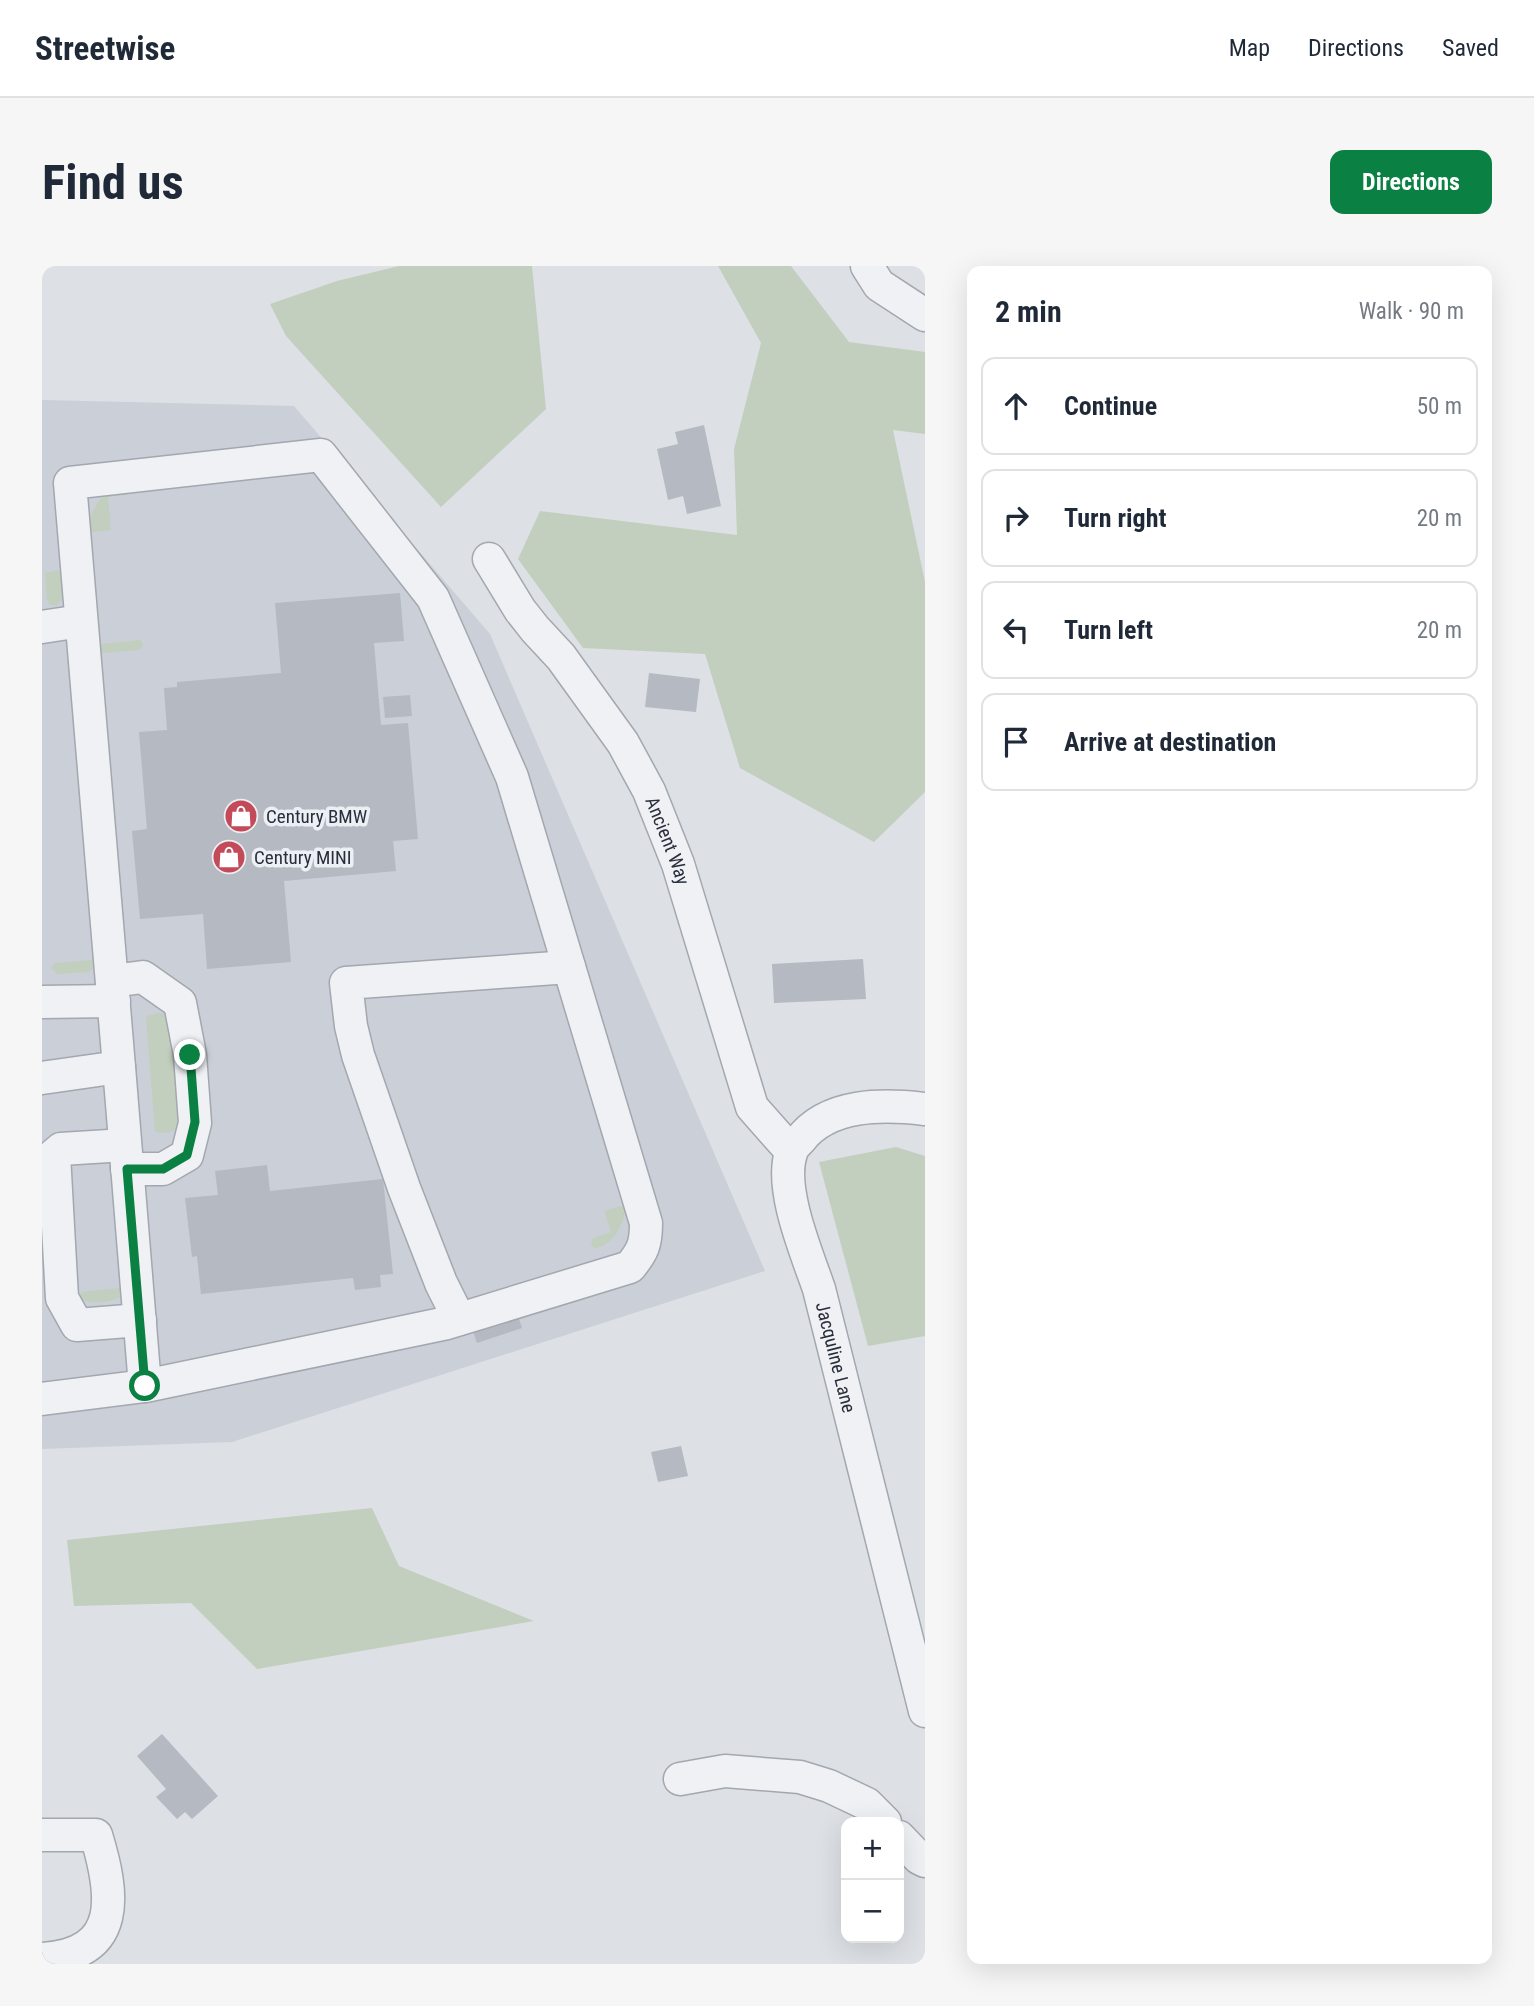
<!DOCTYPE html>
<html lang="en">
<head>
<meta charset="utf-8">
<style>
	body { margin:0; font-family:"Roboto Condensed",sans-serif; background:#f6f6f7; color:#1f2937 }
	.controls { position:absolute; right:21px; bottom:21px; display:grid; overflow:hidden; border-radius:14px; box-shadow:0 7px 28px #0002 }
	.controls button { width:63px; height:63px; display:grid; place-items:center; padding:0; border:0; border-bottom:2px solid #e0e1e3; background:#fff; color:#1f2937; font:35px sans-serif }
	.stop { position:absolute; width:21px; height:21px; margin:-16px; border:5px solid #0b8043; border-radius:50%; background:#fff }
	.stop.end { background:#0b8043; border-color:#fff; box-shadow:0 2px 7px #0008 }
	.list { margin:0; padding:0; list-style:none }
	h2 { display:flex; justify-content:space-between; align-items:center; height:91px; margin:0; padding:0 28px; font-size:30px }
	h2 small { font-size:23px; font-weight:400; color:#747a83 }
	.list li { display:grid; grid-template-columns:46px 1fr auto; gap:21px; align-items:center; box-sizing:border-box; height:98px; margin:0 14px 14px; padding:0 14px; border:2px solid #e0e1e3; border-radius:14px }
	.list b { display:block; font-size:26px; white-space:nowrap }
	.list em { font-size:23px; font-style:normal; color:#747a83 }
	.icon { flex:none; width:38px; height:38px; fill:none; stroke:currentColor; stroke-width:2; stroke-linecap:round; stroke-linejoin:round }
	.map { position:relative; flex:none; width:883px; height:1698px; overflow:hidden; border-radius:14px }
	header { display:flex; align-items:center; gap:42px; box-sizing:border-box; height:98px; padding:0 35px; background:#fff; border-bottom:2px solid #e0e1e3 }
	header strong { font-size:33px }
	nav { display:flex; gap:38px; margin-inline-start:auto; font-size:24px }
	.intro { display:flex; align-items:center; justify-content:space-between; box-sizing:border-box; height:168px; padding:0 42px }
	h1 { margin:0; font-size:49px }
	.button { padding:18px 32px; border-radius:14px; background:#0b8043; color:#fff; font-size:24px; font-weight:700 }
	main { display:flex; gap:42px; padding:0 42px }
	aside { flex:1; background:#fff; border-radius:14px; box-shadow:0 7px 28px #0002 }
	.map>svg:first-child { display:block }
	.built { fill:#cbcfd7 }
	.green { fill:#c2cfbe }
	.building { fill:#b4b9c2 }
	.lines { fill:none; stroke-linecap:round; stroke-linejoin:round }
	.minor-casing { stroke:#a3a7af; stroke-width:35 }
	.minor { stroke:#eff1f4; stroke-width:32 }
	.route { stroke:#0b8043; stroke-width:9 }
	.labels { text-anchor:middle; dominant-baseline:central; stroke-width:7; stroke-linejoin:round; paint-order:stroke }
	.poi-label { font-size:19px; fill:#282e3b; stroke:#eceff3; text-anchor:start }
	.street-label { font-size:19px; fill:#282e3b; stroke:#eceff3 }
</style>
</head>
<body>
<header>
<strong>Streetwise</strong>
<nav><a>Map</a><a>Directions</a><a>Saved</a></nav>
</header>
<div class="intro"><h1>Find us</h1><a class="button">Directions</a></div>
<main>
<div class="map">
<svg width="883" height="1698" viewBox="0 0 883 1698">
	<rect width="100%" height="100%" fill="#dde0e5"/>
	<!-- built -->
	<polygon class="built" points="0,134 252,140 448,368 723,1005 190,1176 0,1183"/>
	<!-- green -->
	<g class="green">
		<polygon points="357,0 490,0 504,143 399,241 244,70 228,38 295,15"/>
		<polygon points="676,0 749,0 807,76 883,86 883,168 851,164 883,316 883,526 832,576 698,502 663,388 541,382 476,293 498,245 695,269 692,183 719,77"/>
		<path d="M88 225 85 229 66 231 69 264 51 266 48 264C47 252 53 235 65 228 71 225 81 226 88 225Z"/>
		<path d="M15 304 21 309C21 321 25 332 14 340L7 338 5 334 3 307Z"/>
		<polygon points="97,374 99,375 101,380 96,384 61,387 57,383 60,378"/>
		<polygon points="50,694 53,696 54,700 48,706 15,708 9,702 13,697"/>
		<path d="M116 747C124 747 128 748 132 756L138 861C130 867 123 868 113 866L104 750Z"/>
		<polygon points="854,881 883,890 883,1070 826,1080 777,896"/>
		<path d="M578 940 583 942C582 959 571 980 552 982L549 978 551 972 569 966 562 945Z"/>
		<path d="M78 1022 80 1030C71 1037 48 1039 38 1033L37 1029 40 1026Z"/>
		<polygon points="330,1242 357,1300 492,1355 215,1403 149,1337 32,1340 25,1274"/>
	</g>
	<!-- building -->
	<g class="building">
		<polygon points="662,159 679,240 645,248 641,230 626,234 615,183 636,178 633,166"/>
		<polygon points="358,327 362,375 332,377 339,459 366,457 376,573 351,575 354,605 242,615 249,696 165,703 161,648 98,653 90,565 105,563 97,466 125,464 122,422 135,421 135,416 239,407 233,337"/>
		<polygon points="607,407 658,413 654,446 603,441"/>
		<polygon points="368,429 370,450 343,452 341,431"/>
		<polygon points="821,693 824,733 732,737 730,698"/>
		<polygon points="225,899 228,925 341,913 351,1008 338,1009 339,1021 313,1024 311,1012 159,1028 155,990 150,991 143,932 176,929 173,905"/>
		<polygon points="472,1038 480,1062 435,1077 427,1053"/>
		<polygon points="639,1180 646,1210 616,1216 609,1186"/>
		<polygon points="120,1468 176,1530 150,1553 143,1546 135,1553 114,1531 124,1523 95,1490"/>
	</g>
	<g class="lines">
		<defs>
			<g id="minor">
				<polyline points="825,0 837,19 883,49"/>
				<path id="s1" d="M447 293 478 344 493 363 519 391 581 477 607 525 636 598 710 841 749 885"/>
				<polyline points="0,361 39,355"/>
				<polyline points="70,715 101,711 138,737 148,789 153,857 145,889 121,903 85,903"/>
				<polyline points="0,736 72,735"/>
				<polyline points="77,801 103,1120"/>
				<path d="M0 812 77 801 28 217 279 189 391 332 470 511 604 957C604 978 601 985 588 1001L405 1057 103 1120 0 1133"/>
				<path id="s2" d="M883 843C841 838 786 837 758 874 755 877 750 882 749 887 737 923 765 988 777 1023L883 1445"/>
				<polyline points="83,879 19,883 12,889 20,1032 35,1059 98,1054"/>
				<polyline points="417,1053 399,1017 362,922 316,789 309,760 304,717 527,701"/>
				<polyline points="638,1513 683,1505 758,1511 787,1520 825,1538 843,1556"/>
				<path d="M0 1569H54C72 1628 81 1688 0 1693"/>
				<polyline points="857,1571 877,1592 883,1595"/>
			</g>
		</defs>
		<!-- minor casing -->
		<use href="#minor" class="minor-casing"/>
		<!-- minor -->
		<use href="#minor" class="minor"/>
	</g>
	<g class="lines">
		<!-- route -->
		<polyline class="route" points="103,1120 85,903 121,903 145,889 153,856 148,789"/>
	</g>
	<!-- icons -->
	<defs>
		<symbol id="shop-disc" viewBox="-11 -11 22 22"><circle r="9.5" fill="#c24a59" stroke="#eceff3"/><path d="M-5-2.5h2.3a2.7 3.5 0 0 1 5.4 0H5L5.5 6h-11ZM-1.5-2.5h3a1.5 2.3 0 0 0-3 0Z" fill="#fff"/></symbol>
	</defs>
	<g fill-rule="evenodd">
		<use href="#shop-disc" x="180" y="531" width="38" height="38"/>
		<use href="#shop-disc" x="168" y="572" width="38" height="38"/>
	</g>
	<g class="labels">
		<!-- poi labels -->
		<g class="poi-label">
			<text x="224" y="550">Century BMW</text>
			<text x="212" y="591">Century MINI</text>
		</g>
		<!-- street labels -->
		<g class="street-label">
			<text stroke="none"><textPath href="#s1" startOffset="336">Ancient Way</textPath></text>
			<text stroke="none"><textPath href="#s2" startOffset="362">Jacquline Lane</textPath></text>
		</g>
	</g>
</svg>
<div class="controls">
<button>+</button>
<button>−</button>
</div>
<div class="stop" style="left:103px;top:1120px"></div>
<div class="stop end" style="left:148px;top:789px"></div>
</div>
<aside>
<h2>2 min<small>Walk · 90 m</small></h2>
<ul class="list">
<li><svg class="icon" aria-label="ahead" viewBox="0 0 24 24"><path d="M12 20V5M6 11l6-6 6 6"/></svg><div><b>Continue</b></div><em>50 m</em></li>
<li><svg class="icon" aria-label="right" viewBox="0 0 24 24"><path d="M7 20v-9h11M14 6l5 5-5 5"/></svg><div><b>Turn right</b></div><em>20 m</em></li>
<li><svg class="icon" aria-label="left" viewBox="0 0 24 24"><path d="M17 20v-9H6M10 6l-5 5 5 5"/></svg><div><b>Turn left</b></div><em>20 m</em></li>
<li><svg class="icon" aria-label="arrive" viewBox="0 0 24 24"><path d="M6 21V4h12l-3 4 3 4H6"/></svg><div><b>Arrive at destination</b></div></li>
</ul>
</aside>
</main>
</body>
</html>
